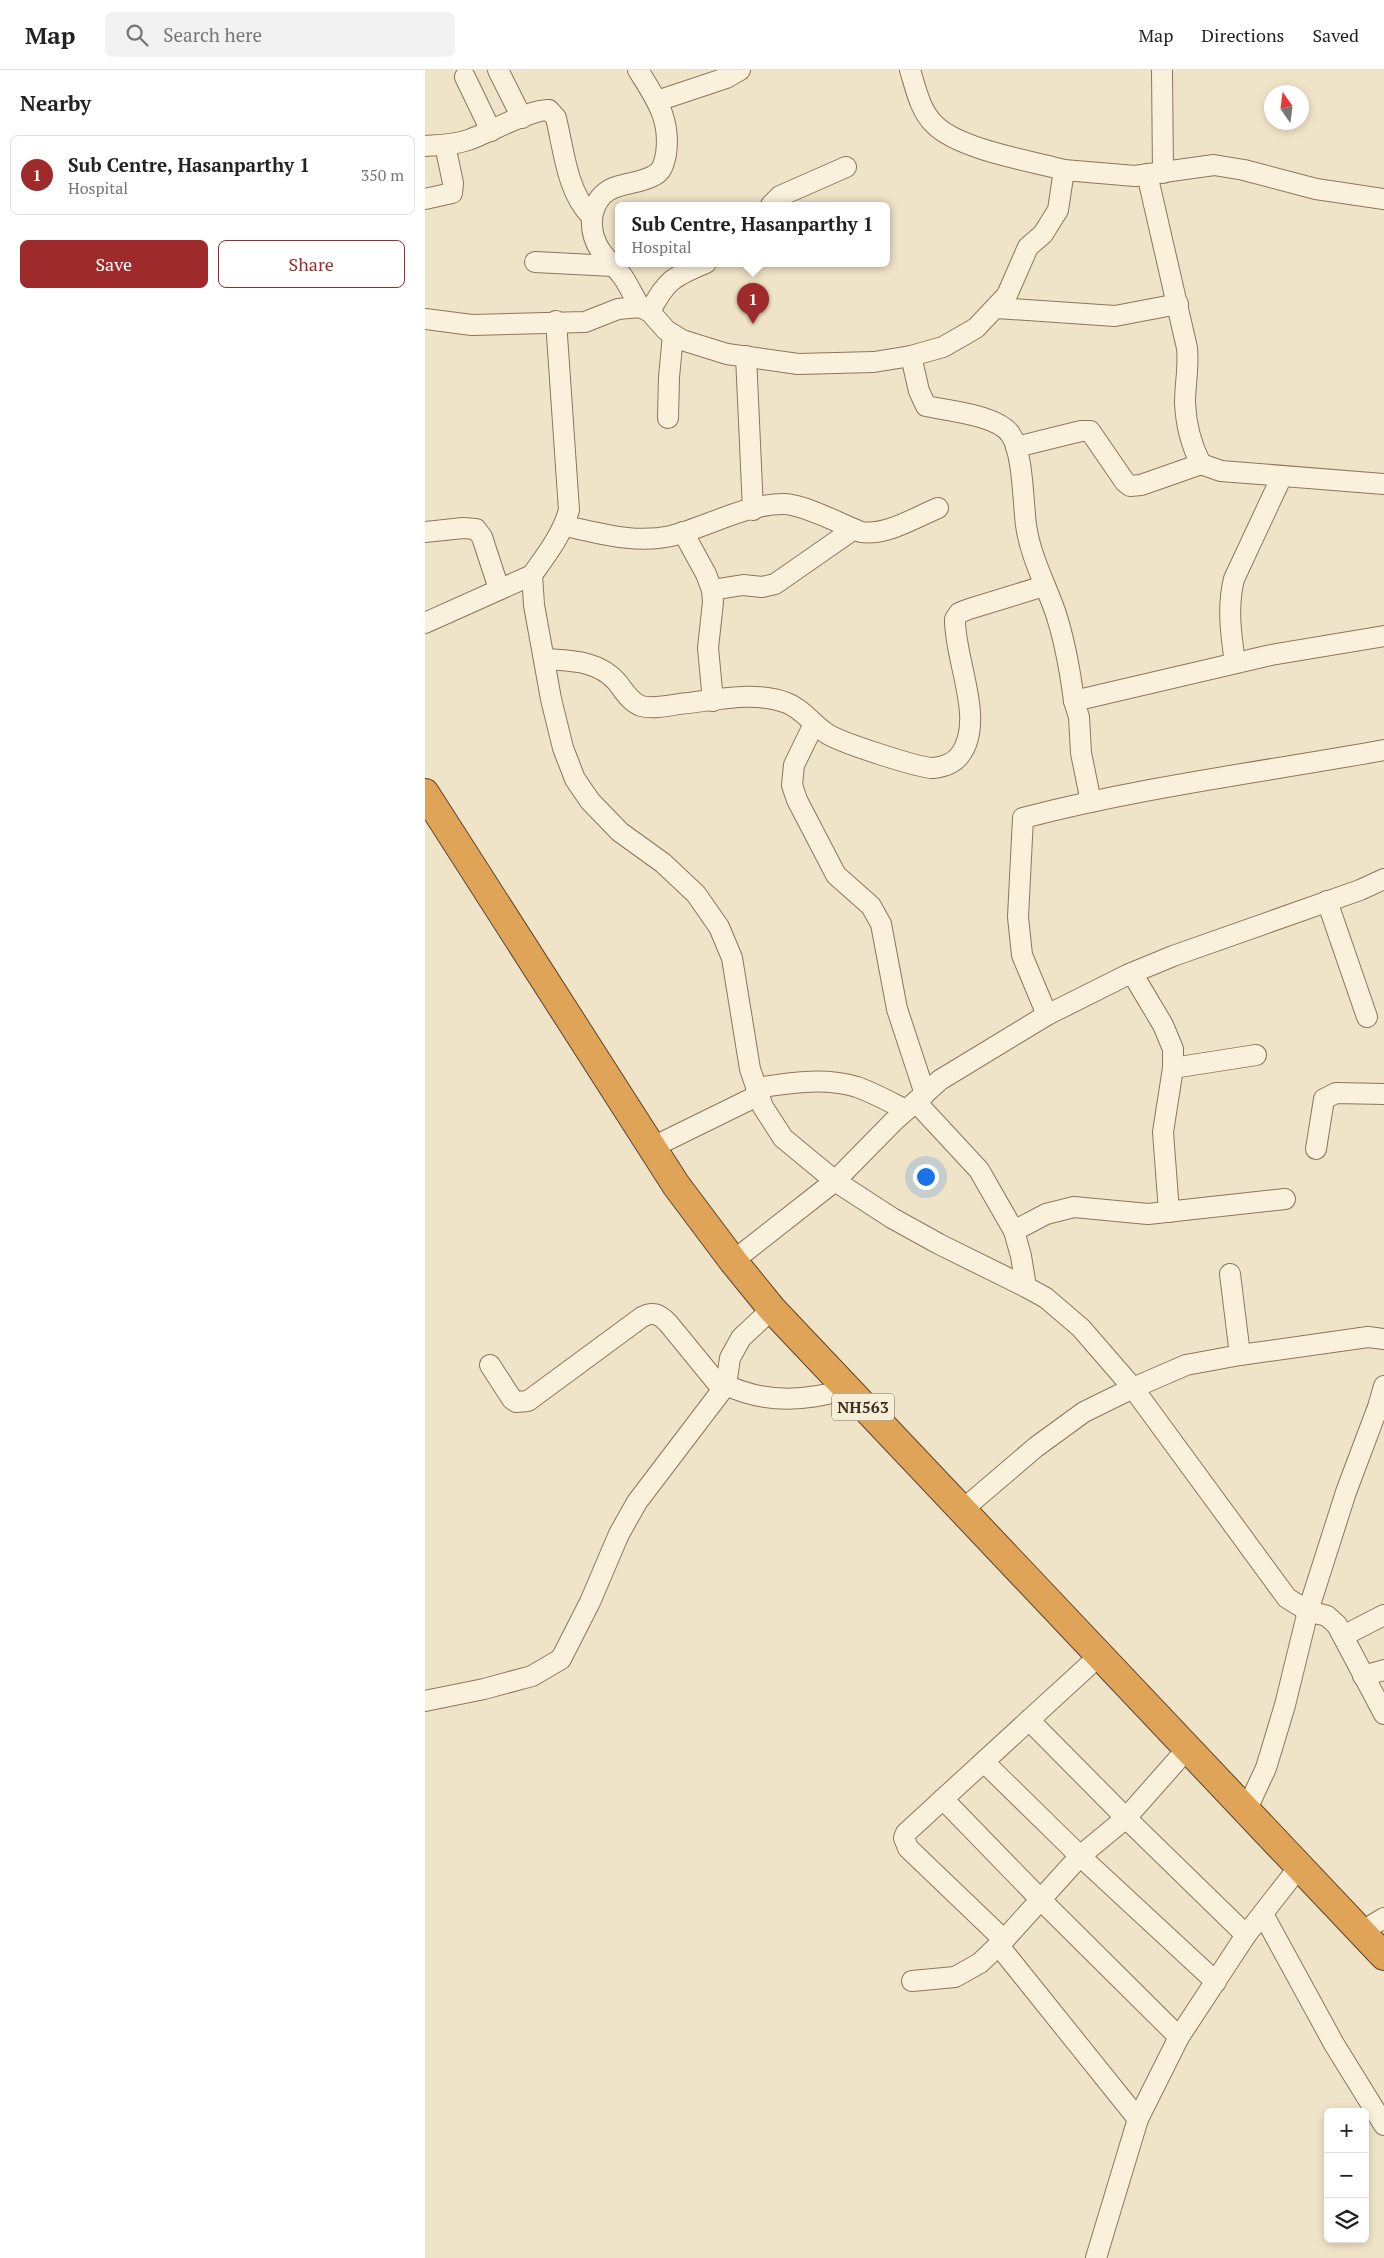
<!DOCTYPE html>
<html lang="en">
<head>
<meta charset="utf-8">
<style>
	body { margin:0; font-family:"PT Serif",serif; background:#f2f2f2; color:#222 }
	.controls { position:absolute; right:15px; bottom:15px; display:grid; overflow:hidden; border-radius:8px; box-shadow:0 2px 8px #0003 }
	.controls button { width:45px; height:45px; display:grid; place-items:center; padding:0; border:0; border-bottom:1px solid #e0e0e0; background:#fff; color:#222; font:25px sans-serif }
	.compass { position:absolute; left:839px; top:15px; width:45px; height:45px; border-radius:50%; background:#fff; box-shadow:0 2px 8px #0003; rotate:346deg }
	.you { position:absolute; left:500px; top:1106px; width:18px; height:18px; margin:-12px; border:4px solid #fff; border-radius:50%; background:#1a73e8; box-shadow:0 0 0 8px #1a73e833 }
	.badge { display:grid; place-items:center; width:32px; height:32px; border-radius:50%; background:#9e2a2b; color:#fff; font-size:16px; font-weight:700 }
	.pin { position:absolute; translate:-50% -41px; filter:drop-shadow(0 1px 2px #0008) }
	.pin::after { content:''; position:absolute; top:26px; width:18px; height:15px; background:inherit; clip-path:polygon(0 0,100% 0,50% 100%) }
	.popup { position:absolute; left:190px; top:132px; width:275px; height:65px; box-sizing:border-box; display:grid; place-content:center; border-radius:8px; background:#fff; filter:drop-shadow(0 1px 4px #0005); font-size:16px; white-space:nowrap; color:#767676 }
	.popup b { font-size:19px; color:#222 }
	.popup::after { content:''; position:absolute; left:50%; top:100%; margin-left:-10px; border:10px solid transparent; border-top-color:#fff }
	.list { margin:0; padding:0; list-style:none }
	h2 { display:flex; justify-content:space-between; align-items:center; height:65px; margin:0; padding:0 20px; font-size:21px }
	h2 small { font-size:16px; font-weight:400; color:#767676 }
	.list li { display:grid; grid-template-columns:32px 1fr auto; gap:15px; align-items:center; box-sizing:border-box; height:80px; margin:0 10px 10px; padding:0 10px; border:1px solid #e0e0e0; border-radius:8px }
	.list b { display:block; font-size:19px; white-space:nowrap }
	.list p { margin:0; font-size:16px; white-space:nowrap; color:#767676 }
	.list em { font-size:16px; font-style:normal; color:#767676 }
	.actions { display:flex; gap:10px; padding:15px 20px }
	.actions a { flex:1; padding:11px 0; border:1px solid #9e2a2b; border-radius:8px; text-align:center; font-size:18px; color:#9e2a2b }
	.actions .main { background:#9e2a2b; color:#fff }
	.icon { flex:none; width:28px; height:28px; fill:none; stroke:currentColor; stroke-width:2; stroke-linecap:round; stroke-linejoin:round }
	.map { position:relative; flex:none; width:959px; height:2188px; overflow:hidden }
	header { display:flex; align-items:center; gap:30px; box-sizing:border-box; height:70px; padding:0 25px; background:#fff; border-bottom:1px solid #e0e0e0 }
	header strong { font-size:24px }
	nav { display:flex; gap:28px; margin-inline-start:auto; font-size:18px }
	.search { width:350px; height:45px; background:#f2f2f2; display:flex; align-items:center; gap:12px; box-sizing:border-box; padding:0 18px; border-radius:8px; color:#767676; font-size:19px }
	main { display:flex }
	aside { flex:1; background:#fff }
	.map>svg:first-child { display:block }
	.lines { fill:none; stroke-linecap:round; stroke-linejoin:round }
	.minor-casing { stroke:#8d765c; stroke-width:22 }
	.highway-casing { stroke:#5b4430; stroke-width:30 }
	.minor { stroke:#faf1dc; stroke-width:20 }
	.highway { stroke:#e0a458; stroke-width:28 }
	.labels { text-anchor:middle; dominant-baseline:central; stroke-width:4; stroke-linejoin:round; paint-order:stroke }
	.shield { fill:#f7eed8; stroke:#756857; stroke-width:1 }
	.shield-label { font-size:16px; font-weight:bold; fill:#3d2e20 }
</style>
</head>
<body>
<header>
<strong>Map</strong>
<div class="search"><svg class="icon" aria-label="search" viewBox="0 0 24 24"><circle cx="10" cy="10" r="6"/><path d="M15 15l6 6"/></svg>Search here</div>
<nav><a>Map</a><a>Directions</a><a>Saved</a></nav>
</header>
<main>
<aside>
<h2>Nearby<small></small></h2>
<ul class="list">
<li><span class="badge">1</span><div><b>Sub Centre, Hasanparthy 1</b><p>Hospital</p></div><em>350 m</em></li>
</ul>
<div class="actions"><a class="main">Save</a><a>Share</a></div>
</aside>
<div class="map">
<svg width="959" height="2188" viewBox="0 0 959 2188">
	<rect width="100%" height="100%" fill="#f0e4c8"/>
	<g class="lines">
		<defs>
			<g id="minor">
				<polyline points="73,0 97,48"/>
				<path d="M213 0C231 29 246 49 241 84 239 94 237 102 228 106 217 112 203 113 191 117 170 124 163 147 169 167 175 186 187 192 198 207 204 216 209 227 215 237"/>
				<path d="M485 0C491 19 495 41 510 55 534 79 605 91 639 100"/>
				<polyline points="737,0 738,103"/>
				<polyline points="40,7 66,61"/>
				<polyline points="232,31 301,8 315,0"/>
				<path d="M0 76C15 75 29 75 43 70 64 63 105 39 124 40L131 48C139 81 142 122 166 146"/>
				<path d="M722 104 762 278C764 297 760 314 760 333 761 354 766 375 776 394L796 401 959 414"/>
				<polyline points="0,129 27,123 28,113 20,75"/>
				<polyline points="346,135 355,126 421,97"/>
				<polyline points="110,192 188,196"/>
				<polyline points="571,238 690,246 753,234"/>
				<path d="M225 242C240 211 249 206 281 193"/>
				<polyline points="0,249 47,255 160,252 193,239 215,237 225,242 241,260 257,270 302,284 373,294 449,292 486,286 518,277 551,258 582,225 603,177 618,164 633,140 639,100 710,106 789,95 819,100 891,119 959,129"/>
				<polyline points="321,286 328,440"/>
				<path d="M486 286 494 321 501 336C523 341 574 345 586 365 598 383 598 432 601 455 605 485 620 513 630 541 640 571 645 600 649 631"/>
				<polyline points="243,348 244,307 248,265"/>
				<polyline points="591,377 656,361 665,361 700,412 705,416 716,415 776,394"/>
				<path d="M140 456C175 463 209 474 246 466 282 457 323 433 360 434 380 435 416 454 436 462 461 466 489 448 513 438"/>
				<polyline points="0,462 38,458 51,459 57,467 74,519"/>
				<polyline points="258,462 281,504 287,520 288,532 283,578 288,631"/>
				<path d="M107 505C122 484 137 465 144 440L131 251"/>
				<polyline points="287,520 318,515 337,517 350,514 429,459"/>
				<polyline points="0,553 107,505 109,535 126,629 138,678 150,709 165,731 195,762 238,793 271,824 294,857 307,888 325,999 338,1037 358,1068 410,1111 467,1148 514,1174 601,1217 621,1228 656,1258 708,1318 862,1528 883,1541 902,1546 912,1555 959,1644"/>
				<path d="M119 589C146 591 173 590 192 612 199 621 205 632 216 636 227 639 242 636 254 634 288 631 329 620 362 633 378 639 387 654 401 663 413 672 494 698 508 698 518 697 529 693 535 685 561 651 529 589 530 549L534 543 544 539 619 516"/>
				<path d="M810 593C806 564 802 537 809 509L857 406"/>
				<polyline points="389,654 369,695 367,715 372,730 411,805 446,836 456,854 472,939 500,1024"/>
				<polyline points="666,732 656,683 654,647 649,631 846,585 959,566"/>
				<polyline points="902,831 942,947"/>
				<polyline points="707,903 738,955 748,979 748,998 738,1062 744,1142"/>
				<path d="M622 945 597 885 593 847 598 748C716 717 838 702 959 680"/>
				<polyline points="748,998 831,985"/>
				<path d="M331 1018C365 1013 398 1007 432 1017 449 1023 465 1032 481 1040"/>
				<polyline points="491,1032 554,1100 589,1161 596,1186 601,1217"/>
				<polyline points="228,1077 334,1025"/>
				<polyline points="891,1079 899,1029 911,1023 959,1024"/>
				<polyline points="589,1161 621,1144 649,1137 723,1144 860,1129"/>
				<polyline points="308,1191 410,1111 469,1051 515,1010 622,945 702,905 748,886 935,820 959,809"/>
				<polyline points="805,1204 815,1285"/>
				<path d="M65 1295 87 1329 91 1332 103 1331 217 1247C228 1241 234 1244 243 1253L297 1319"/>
				<path d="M301 1315C339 1333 380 1332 421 1319"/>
				<polyline points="536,1441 611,1377 659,1342 708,1318 761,1295 815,1285 943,1267 959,1269"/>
				<polyline points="918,1566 959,1545"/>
				<polyline points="938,1606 959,1600"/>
				<polyline points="0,1631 59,1619 107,1606 136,1589 165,1532 194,1464 212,1432 301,1315 305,1288 316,1268 347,1239"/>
				<polyline points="604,1650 701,1748 821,1865"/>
				<polyline points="559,1692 655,1786 791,1912"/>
				<polyline points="518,1729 616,1830 754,1967"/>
				<polyline points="821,1741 841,1698 860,1635 883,1541 921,1422 953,1337 959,1316"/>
				<polyline points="838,1844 909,1974 959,2055"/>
				<polyline points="936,1862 959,1848"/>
				<polyline points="579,1870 483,1778 479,1768 481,1763 674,1586"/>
				<polyline points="574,1876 713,2049"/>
				<polyline points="487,1911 530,1907 555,1893 579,1870 655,1786 701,1748 762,1679"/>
				<polyline points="671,2188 713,2049 754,1967 821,1865 874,1797"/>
			</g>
			<polyline id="highway" points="0,723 251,1115 308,1191 347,1239 959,1886"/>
		</defs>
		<!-- minor casing -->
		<use href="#minor" class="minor-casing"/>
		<!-- highway casing -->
		<use href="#highway" class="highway-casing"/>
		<!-- minor -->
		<use href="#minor" class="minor"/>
		<!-- highway -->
		<use href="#highway" class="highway"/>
	</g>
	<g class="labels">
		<!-- shield labels -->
		<rect class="shield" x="407" y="1323.5" width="62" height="27" rx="4"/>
		<g class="shield-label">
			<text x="438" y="1337">NH563</text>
		</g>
	</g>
</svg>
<div class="controls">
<button>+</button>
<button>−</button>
<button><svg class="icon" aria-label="layers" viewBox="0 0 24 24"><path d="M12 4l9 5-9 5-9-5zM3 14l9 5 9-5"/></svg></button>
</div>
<svg class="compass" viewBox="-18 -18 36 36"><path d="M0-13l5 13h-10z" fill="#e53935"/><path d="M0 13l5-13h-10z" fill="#767676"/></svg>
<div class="you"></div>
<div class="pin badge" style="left:328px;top:254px">1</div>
<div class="popup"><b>Sub Centre, Hasanparthy 1</b>Hospital</div>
</div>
</main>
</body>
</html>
